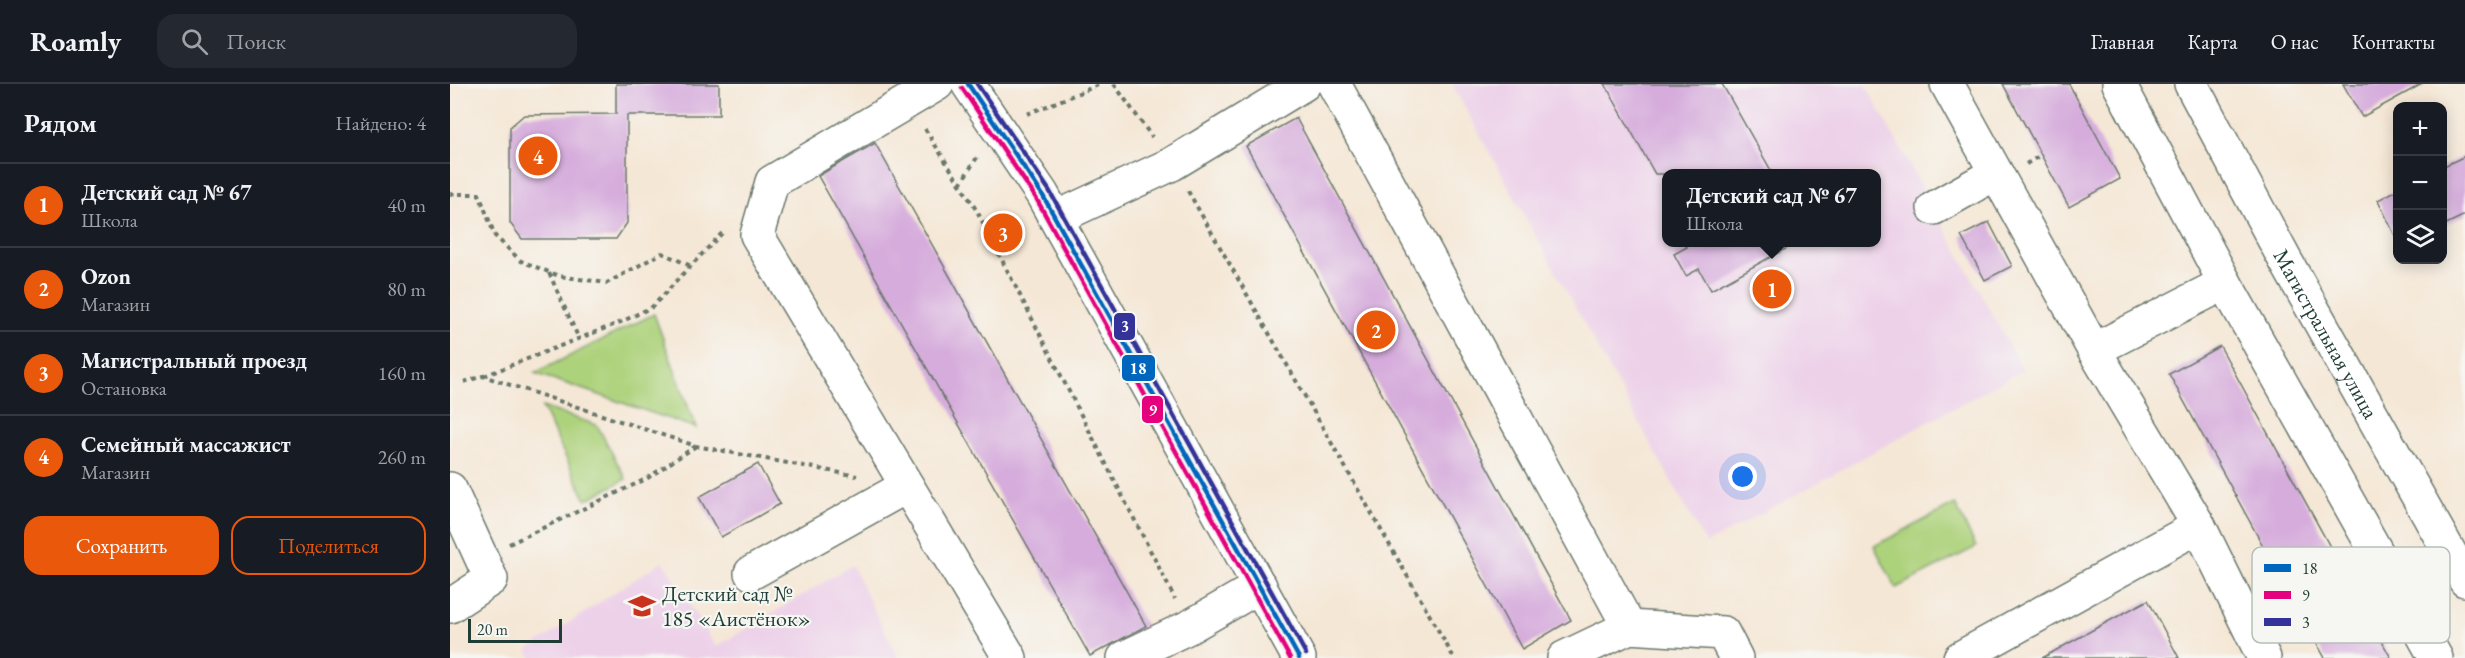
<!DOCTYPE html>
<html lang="ru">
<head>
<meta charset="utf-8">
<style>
	body { margin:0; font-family:"EB Garamond",serif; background:#242831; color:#f1f3f6 }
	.controls { position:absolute; right:18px; top:18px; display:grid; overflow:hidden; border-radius:12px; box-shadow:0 3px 15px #0003 }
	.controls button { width:54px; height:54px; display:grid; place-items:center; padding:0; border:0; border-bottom:2px solid #363941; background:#171b24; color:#f1f3f6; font:30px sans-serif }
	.scale { position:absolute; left:18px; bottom:15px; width:94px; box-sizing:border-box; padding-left:6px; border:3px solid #1f3d34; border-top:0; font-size:16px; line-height:21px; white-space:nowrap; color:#1f3d34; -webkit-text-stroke:4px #f6f6f2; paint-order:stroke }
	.you { position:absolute; left:1293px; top:393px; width:21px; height:21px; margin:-15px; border:4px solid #fff; border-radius:50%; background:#1a73e8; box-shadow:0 0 0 9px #1a73e833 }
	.badge { display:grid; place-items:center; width:39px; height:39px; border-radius:50%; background:#ea580c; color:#fff; font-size:20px; font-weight:700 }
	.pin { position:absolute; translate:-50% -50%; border:3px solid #fff; box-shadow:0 2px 6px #0006 }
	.popup { position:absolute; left:1212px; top:85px; width:219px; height:78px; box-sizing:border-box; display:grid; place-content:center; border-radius:12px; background:#171b24; filter:drop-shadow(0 2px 4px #0005); font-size:20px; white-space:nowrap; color:#9ea1a6 }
	.popup b { font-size:22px; color:#f1f3f6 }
	.popup::after { content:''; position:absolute; left:50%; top:100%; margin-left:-12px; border:12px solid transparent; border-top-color:#171b24 }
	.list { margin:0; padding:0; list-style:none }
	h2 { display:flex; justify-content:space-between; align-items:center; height:78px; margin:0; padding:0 24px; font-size:26px }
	h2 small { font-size:20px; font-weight:400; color:#9ea1a6 }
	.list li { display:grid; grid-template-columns:39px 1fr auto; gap:18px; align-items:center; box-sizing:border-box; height:84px; padding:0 24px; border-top:2px solid #363941 }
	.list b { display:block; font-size:22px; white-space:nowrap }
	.list p { margin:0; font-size:20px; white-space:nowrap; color:#9ea1a6 }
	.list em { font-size:20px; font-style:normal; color:#9ea1a6 }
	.actions { display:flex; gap:12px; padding:18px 24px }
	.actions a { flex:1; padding:14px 0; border:2px solid #ea580c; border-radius:18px; text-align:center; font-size:21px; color:#ea580c }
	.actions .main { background:#ea580c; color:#fff }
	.icon { flex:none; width:33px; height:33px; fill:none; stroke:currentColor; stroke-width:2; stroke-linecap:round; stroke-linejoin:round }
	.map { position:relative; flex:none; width:2015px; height:574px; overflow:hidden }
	header { display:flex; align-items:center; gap:36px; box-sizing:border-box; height:84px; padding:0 30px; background:#171b24; border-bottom:2px solid #363941 }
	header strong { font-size:28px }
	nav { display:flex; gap:33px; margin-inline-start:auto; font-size:21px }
	.search { width:420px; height:54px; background:#242831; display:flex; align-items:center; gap:15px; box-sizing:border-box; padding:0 21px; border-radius:18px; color:#9ea1a6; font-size:22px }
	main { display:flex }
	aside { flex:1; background:#171b24 }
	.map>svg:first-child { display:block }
	.built { fill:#edd1e9; fill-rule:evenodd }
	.green { fill:#add27c; stroke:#668858; stroke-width:1.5 }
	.building { fill:#d6acdc }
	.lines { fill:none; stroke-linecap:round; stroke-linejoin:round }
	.minor-casing { stroke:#6a786c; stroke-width:36 }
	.path { stroke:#6a786c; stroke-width:4; stroke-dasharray:4.5 4.5; stroke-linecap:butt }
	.minor { stroke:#fff; stroke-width:33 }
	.bus-1-casing { stroke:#f6f6f2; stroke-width:9 }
	.bus-2-casing { stroke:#f6f6f2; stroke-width:9 }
	.bus-3-casing { stroke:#f6f6f2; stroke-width:9 }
	.bus-1 { stroke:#0065bd; stroke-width:4.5 }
	.bus-2 { stroke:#e5007d; stroke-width:4.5 }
	.bus-3 { stroke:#339; stroke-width:4.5 }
	.labels { text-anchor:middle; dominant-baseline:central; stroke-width:4.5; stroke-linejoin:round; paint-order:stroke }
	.street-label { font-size:22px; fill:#1f3d34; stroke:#f6f6f2 }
	.poi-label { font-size:22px; fill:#1f3d34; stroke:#f6f6f2; text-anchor:start }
	.key { fill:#f6f6f2; stroke:#b6beb9; stroke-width:1.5 }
	.key-label { font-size:16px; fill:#1f3d34 }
	.line-badge { stroke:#f6f6f2; stroke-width:2 }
	.badge-label { font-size:16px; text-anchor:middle; font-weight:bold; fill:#fff }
</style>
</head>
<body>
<header>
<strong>Roamly</strong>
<div class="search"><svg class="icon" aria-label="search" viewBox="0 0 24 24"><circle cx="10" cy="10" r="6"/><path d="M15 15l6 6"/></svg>Поиск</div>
<nav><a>Главная</a><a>Карта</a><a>О нас</a><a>Контакты</a></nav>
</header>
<main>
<aside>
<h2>Рядом<small>Найдено: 4</small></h2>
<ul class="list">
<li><span class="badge">1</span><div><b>Детский сад № 67</b><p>Школа</p></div><em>40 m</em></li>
<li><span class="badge">2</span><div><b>Ozon</b><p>Магазин</p></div><em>80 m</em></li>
<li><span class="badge">3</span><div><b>Магистральный проезд</b><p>Остановка</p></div><em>160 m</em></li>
<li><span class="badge">4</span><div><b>Семейный массажист</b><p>Магазин</p></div><em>260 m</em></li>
</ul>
<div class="actions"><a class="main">Сохранить</a><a>Поделиться</a></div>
</aside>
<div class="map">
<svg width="2015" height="574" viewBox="0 0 2015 574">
	<rect width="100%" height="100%" fill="#f6f6f2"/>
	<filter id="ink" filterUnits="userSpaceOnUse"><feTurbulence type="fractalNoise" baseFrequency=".0167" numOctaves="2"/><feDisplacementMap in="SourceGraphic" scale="12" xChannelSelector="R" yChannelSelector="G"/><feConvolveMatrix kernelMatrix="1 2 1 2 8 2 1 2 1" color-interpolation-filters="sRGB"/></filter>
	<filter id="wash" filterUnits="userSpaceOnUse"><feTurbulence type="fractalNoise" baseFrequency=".008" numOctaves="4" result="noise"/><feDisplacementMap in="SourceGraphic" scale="24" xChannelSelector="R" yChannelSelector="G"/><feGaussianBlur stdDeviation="1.35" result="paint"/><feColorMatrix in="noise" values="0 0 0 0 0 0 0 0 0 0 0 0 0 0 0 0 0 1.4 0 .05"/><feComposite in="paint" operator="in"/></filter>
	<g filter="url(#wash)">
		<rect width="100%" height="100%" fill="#f5e7d5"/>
		<!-- built -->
		<g class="built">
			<path d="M1002 0H1415L1573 286 1256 460ZM1217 89H1427V158H1217Z"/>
			<polygon points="213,477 266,563 402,481 448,574 82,574 77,566"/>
		</g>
		<!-- green -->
		<g class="green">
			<polygon points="204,230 246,344 85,289"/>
			<polygon points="92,323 147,341 176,395 136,416"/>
			<polygon points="1505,420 1526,463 1446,504 1424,462"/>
		</g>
		<g id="blocks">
			<!-- building -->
			<g class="building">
				<polygon points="166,0 269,0 269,31 177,31 177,139 166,155 72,155 60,139 60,43 74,31 166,30"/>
				<polygon points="1155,0 1272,0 1323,90 1205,90"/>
				<polygon points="1553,0 1619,0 1670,95 1619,123"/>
				<polygon points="1893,0 1972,0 1912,33"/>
				<polygon points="846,34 1121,536 1072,565 796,62"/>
				<polygon points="425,59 696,542 640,572 368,92"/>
				<polygon points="2015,72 2015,131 1992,142 1992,83"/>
				<polygon points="1947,106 1947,156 1928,116"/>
				<polygon points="1539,138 1562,182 1535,196 1511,152"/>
				<polygon points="1234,159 1346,159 1261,206 1249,185 1236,192 1224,170 1237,163"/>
				<polygon points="1770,262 1941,574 1875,574 1829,491 1719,290"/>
				<polygon points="308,380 330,420 271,453 249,413"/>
				<polygon points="1698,516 1729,574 1592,574 1648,543"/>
			</g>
		</g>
	</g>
	<g filter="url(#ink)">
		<use href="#blocks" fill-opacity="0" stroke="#6a786c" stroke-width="1.5"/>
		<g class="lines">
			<defs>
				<g id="minor">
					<polyline points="487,0 322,98 307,151 560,574"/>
					<polyline points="518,0 592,110 849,574"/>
					<polyline points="884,0 1179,543"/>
					<polyline points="1497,0 1644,266 1749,442 1814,574"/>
					<polyline points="1669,0 1775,199 1986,574"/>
					<path id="s1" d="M1741 0 1834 174 2015 496"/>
					<polyline points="1484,124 1546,89"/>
					<polyline points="606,134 722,80 854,0"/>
					<polyline points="1644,266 1775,199"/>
					<polyline points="0,405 41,495 0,522"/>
					<polyline points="301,489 457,402"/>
					<polyline points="674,574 739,543 810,502"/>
					<polyline points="1114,574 1179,543 1273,549 1286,574"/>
					<polyline points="1510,574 1749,442"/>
				</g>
			</defs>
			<!-- minor casing -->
			<use href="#minor" class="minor-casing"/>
			<!-- path -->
			<g class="path">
				<polyline points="664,0 702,53"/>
				<polyline points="577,30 651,0"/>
				<polyline points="475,45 527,127 725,515"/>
				<polyline points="1576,80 1591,71"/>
				<polyline points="510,100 528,72"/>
				<polyline points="738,107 1004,574"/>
				<polyline points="0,110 29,110 45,152 71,177 109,192 157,199 212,169 241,182"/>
				<polyline points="99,189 129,255"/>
				<polyline points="34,292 171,238 202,223 274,147"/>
				<polyline points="14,298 33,292 246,362 407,392"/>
				<polyline points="59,460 196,395 246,362"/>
			</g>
			<!-- minor -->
			<use href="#minor" class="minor"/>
			<defs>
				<polyline id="bus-1" points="518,0 592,110 849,574"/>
				<polyline id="bus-2" points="512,4 586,114 840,574"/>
				<polyline id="bus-3" points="527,0 599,106 856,570"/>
			</defs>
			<!-- bus-1 casing -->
			<use href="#bus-1" class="bus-1-casing"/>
			<!-- bus-2 casing -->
			<use href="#bus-2" class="bus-2-casing"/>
			<!-- bus-3 casing -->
			<use href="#bus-3" class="bus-3-casing"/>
			<!-- bus-1 -->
			<use href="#bus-1" class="bus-1"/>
			<!-- bus-2 -->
			<use href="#bus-2" class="bus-2"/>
			<!-- bus-3 -->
			<use href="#bus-3" class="bus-3"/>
		</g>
	</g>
	<!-- icons -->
	<defs>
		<symbol id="school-bare" viewBox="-9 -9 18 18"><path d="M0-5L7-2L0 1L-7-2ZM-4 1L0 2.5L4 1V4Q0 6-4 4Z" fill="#c8321e" stroke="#f6f6f2" stroke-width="2.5" paint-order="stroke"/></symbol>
	</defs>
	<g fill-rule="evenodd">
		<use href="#school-bare" x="173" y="503" width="38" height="38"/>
	</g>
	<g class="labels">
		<!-- street labels -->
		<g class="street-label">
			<text stroke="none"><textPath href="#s1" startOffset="284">Магистральная улица</textPath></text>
		</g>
		<!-- poi labels -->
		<g class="poi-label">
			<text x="212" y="509">Детский сад №<tspan x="212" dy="25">185 «Аистёнок»</tspan></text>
		</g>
	</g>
	<!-- legend -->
	<rect x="1802" y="463" width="198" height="96" rx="9" class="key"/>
	<rect x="1814" y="480" width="27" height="8" fill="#0065bd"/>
	<rect x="1814" y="507" width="27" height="8" fill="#e5007d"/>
	<rect x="1814" y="534" width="27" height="8" fill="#339"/>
	<g class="key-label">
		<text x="1852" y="490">18</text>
		<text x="1852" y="517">9</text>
		<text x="1852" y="544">3</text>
	</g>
	<g class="line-badge">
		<rect x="663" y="228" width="23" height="29" rx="6" fill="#339"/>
		<rect x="671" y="270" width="35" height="28" rx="6" fill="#0065bd"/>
		<rect x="691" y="311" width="23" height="29" rx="6" fill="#e5007d"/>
	</g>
	<g class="badge-label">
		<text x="675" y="248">3</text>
		<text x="688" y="290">18</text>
		<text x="703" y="331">9</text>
	</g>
</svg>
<div class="controls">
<button>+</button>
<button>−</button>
<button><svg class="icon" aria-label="layers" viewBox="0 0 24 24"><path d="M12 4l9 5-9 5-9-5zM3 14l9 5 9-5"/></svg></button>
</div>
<div class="scale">20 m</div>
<div class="you"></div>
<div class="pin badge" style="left:1322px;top:205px">1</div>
<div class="popup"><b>Детский сад № 67</b>Школа</div>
<div class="pin badge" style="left:926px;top:246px">2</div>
<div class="pin badge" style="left:553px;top:149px">3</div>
<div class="pin badge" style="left:88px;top:72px">4</div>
</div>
</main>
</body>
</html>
